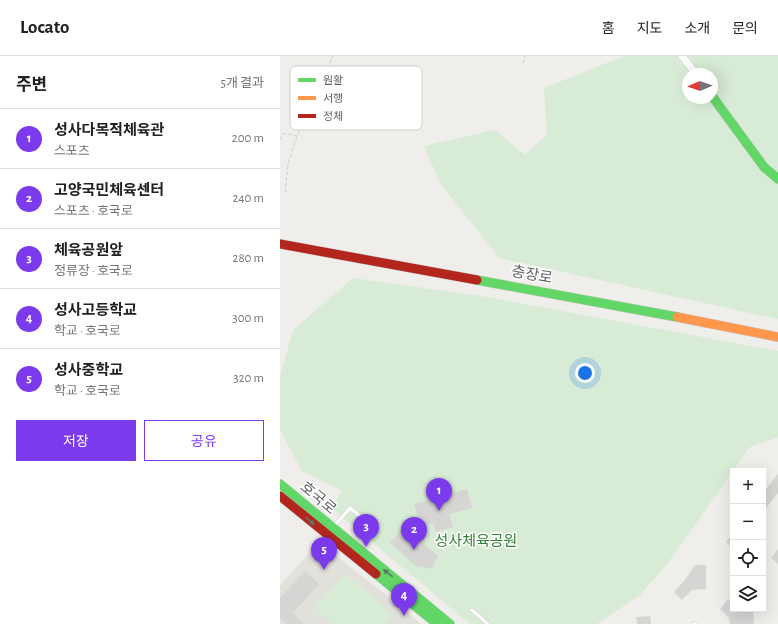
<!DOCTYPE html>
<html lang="ko">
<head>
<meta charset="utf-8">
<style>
	body { margin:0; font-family:"Alegreya Sans","Noto Sans KR",sans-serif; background:#f6f6f6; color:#202124 }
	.controls { position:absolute; right:12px; bottom:12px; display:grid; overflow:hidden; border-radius:0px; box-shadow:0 4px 16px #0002 }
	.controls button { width:36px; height:36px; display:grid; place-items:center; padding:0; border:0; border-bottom:1px solid #e0e0e0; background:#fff; color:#202124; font:20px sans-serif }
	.compass { position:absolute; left:402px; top:12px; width:36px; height:36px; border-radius:50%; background:#fff; box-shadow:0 4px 16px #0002; rotate:268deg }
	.you { position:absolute; left:305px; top:317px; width:14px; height:14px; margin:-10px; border:3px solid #fff; border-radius:50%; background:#1a73e8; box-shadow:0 0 0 6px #1a73e833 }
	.badge { display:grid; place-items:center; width:26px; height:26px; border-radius:50%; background:#7c3aed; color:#fff; font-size:13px; font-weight:700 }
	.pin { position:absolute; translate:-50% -33px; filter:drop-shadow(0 1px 2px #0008) }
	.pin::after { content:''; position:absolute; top:21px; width:14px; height:12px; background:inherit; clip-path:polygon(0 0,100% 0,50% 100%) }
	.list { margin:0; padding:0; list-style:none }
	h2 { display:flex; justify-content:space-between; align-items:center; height:52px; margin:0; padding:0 16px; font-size:17px }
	h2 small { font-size:13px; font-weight:400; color:#757577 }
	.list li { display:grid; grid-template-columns:26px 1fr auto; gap:12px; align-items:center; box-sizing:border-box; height:60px; padding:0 16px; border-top:1px solid #e0e0e0 }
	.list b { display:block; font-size:15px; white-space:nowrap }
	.list p { margin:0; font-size:13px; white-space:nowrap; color:#757577 }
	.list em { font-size:13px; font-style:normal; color:#757577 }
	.actions { display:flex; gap:8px; padding:12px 16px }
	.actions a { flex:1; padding:9px 0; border:1px solid #7c3aed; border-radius:0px; text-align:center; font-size:14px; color:#7c3aed }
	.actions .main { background:#7c3aed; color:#fff }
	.icon { flex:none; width:22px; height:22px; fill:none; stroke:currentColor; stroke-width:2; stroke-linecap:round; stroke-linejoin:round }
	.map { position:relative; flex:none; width:498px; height:568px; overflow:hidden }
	header { display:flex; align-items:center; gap:24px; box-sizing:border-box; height:56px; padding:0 20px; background:#fff; border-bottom:1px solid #e0e0e0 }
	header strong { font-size:19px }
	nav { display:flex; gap:22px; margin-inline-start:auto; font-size:14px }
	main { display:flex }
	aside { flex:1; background:#fff }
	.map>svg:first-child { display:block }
	.education { fill:#e2e0da }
	.green { fill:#d8ebd6; fill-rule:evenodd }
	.building { fill:#d6d5d3 }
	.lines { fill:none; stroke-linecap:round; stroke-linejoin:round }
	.lane-casing { stroke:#cbcccc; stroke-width:4.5 }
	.street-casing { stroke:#cbcccc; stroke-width:8 }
	.fast-casing { stroke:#cacacb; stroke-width:10 }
	.slow-casing { stroke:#cacacb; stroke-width:10 }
	.jam-casing { stroke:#cacacb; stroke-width:10 }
	.path { stroke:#cacfcc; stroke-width:1; stroke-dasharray:4 2; stroke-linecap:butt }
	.lane { stroke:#fdfcfc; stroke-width:3.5 }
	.street { stroke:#fdfcfc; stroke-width:7 }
	.fast { stroke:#63d668; stroke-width:9 }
	.slow { stroke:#ff974d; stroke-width:9 }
	.jam { stroke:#b3261e; stroke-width:9 }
	.oneway { fill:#607468 }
	.labels { text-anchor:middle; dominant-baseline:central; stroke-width:3; stroke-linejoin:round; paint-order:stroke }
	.street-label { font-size:15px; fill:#5f6368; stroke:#fff }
	.park-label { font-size:15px; fill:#348238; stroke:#fff }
	.key { fill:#fff; stroke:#cfd0d2; stroke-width:1 }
	.key-label { font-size:11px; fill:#5f6368 }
</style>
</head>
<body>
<header>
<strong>Locato</strong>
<nav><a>홈</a><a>지도</a><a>소개</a><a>문의</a></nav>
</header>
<main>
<aside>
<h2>주변<small>5개 결과</small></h2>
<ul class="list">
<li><span class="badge">1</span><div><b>성사다목적체육관</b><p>스포츠</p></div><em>200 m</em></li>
<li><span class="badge">2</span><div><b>고양국민체육센터</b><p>스포츠 · 호국로</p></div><em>240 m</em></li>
<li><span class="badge">3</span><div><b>체육공원앞</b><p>정류장 · 호국로</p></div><em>280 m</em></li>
<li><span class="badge">4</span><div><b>성사고등학교</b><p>학교 · 호국로</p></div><em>300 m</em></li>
<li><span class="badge">5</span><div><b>성사중학교</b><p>학교 · 호국로</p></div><em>320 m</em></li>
</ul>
<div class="actions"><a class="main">저장</a><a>공유</a></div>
</aside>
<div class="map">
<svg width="498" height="568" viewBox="0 0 498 568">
	<rect width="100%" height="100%" fill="#efeeea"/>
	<!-- education -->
	<polygon class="education" points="39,487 123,552 141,568 0,568 0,529"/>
	<!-- green -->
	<g class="green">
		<path d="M344 0H498V263L219 202 160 127 144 90 215 74 245 99 267 78 264 32ZM408 18H432V42H408Z"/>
		<polygon points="73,222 207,241 498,295 498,381 470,391 388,507 360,539 317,568 190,568 51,452 62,435 22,415 0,374 0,321 13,274"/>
		<polygon points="66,517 113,559 105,568 51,568 34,552"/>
	</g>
	<!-- building -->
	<g class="building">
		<polygon points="498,418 498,437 483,456 483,437"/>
		<polygon points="187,433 192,452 169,458 173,471 156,476 153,467 141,470 134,448"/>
		<polygon points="124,471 159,501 154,507 152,513 138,510 137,511 110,487"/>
		<polygon points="453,478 453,493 446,486"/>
		<polygon points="498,493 498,508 491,502"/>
		<polygon points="415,509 426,509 426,533 412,534 402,544 394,536 405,524"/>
		<polygon points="25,515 39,528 13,557 24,568 7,568 0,562 0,542"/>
		<polygon points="448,543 453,548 453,553 473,553 474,568 450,568 449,562 440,553"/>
		<polygon points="370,560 371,568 357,568 356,561"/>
	</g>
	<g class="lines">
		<defs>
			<g id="lane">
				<polyline points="54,470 70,452 98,474"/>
				<polyline points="192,554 208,568"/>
				<polyline points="414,568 415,568"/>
			</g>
			<polyline id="street" points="402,0 416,18"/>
			<g id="fast">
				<polyline points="432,40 484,111 498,123"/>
				<polyline points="197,224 397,261"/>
				<polyline points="0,428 170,568"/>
				<polyline points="96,518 157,568"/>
			</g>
			<polyline id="slow" points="397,261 498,281"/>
			<g id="jam">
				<polyline points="0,188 197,224"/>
				<polyline points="0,440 96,518"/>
			</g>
		</defs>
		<!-- lane casing -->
		<use href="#lane" class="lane-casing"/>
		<!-- street casing -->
		<use href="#street" class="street-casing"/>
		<!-- fast casing -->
		<use href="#fast" class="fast-casing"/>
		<!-- slow casing -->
		<use href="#slow" class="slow-casing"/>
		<!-- jam casing -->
		<use href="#jam" class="jam-casing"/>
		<!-- path -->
		<g class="path">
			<polyline points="243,7 245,0"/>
			<polyline points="0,84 4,77 17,80"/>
			<polyline points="5,137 8,108 17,80 53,0"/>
		</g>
		<!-- lane -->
		<use href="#lane" class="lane"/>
		<!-- street -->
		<use href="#street" class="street"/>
		<!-- fast -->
		<use href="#fast" class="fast"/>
		<!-- slow -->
		<use href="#slow" class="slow"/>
		<!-- jam -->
		<use href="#jam" class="jam"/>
	</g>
	<!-- one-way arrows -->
	<defs><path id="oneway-solid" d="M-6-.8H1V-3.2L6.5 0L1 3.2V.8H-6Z"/></defs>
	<g class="oneway">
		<use href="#oneway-solid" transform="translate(30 465) rotate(40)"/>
		<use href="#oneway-solid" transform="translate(108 517) rotate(-141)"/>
	</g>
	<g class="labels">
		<!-- street labels -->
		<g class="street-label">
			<text transform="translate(252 219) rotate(10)">충장로</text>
			<text transform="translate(38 442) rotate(40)">호국로</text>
		</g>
		<!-- park labels -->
		<g class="park-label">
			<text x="196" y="485">성사체육공원</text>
		</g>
	</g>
	<!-- legend -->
	<rect x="10" y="10" width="132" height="64" rx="6" class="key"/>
	<rect x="18" y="22" width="18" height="4" fill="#63d668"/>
	<rect x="18" y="40" width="18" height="4" fill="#ff974d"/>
	<rect x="18" y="58" width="18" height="4" fill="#b3261e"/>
	<g class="key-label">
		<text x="43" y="28">원활</text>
		<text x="43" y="46">서행</text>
		<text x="43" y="64">정체</text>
	</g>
</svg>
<div class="controls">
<button>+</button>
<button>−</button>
<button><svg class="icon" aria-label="locate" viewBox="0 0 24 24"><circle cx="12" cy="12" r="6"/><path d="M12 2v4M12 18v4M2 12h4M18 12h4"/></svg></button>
<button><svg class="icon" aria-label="layers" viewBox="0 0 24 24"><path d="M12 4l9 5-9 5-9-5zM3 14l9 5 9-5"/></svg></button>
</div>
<svg class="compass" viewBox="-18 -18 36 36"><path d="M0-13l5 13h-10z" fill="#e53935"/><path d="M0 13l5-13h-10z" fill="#757577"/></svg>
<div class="you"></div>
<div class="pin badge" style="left:159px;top:455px">1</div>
<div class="pin badge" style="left:134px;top:494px">2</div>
<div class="pin badge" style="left:86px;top:491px">3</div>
<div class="pin badge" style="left:124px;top:560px">4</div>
<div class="pin badge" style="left:44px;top:514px">5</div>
</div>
</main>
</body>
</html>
